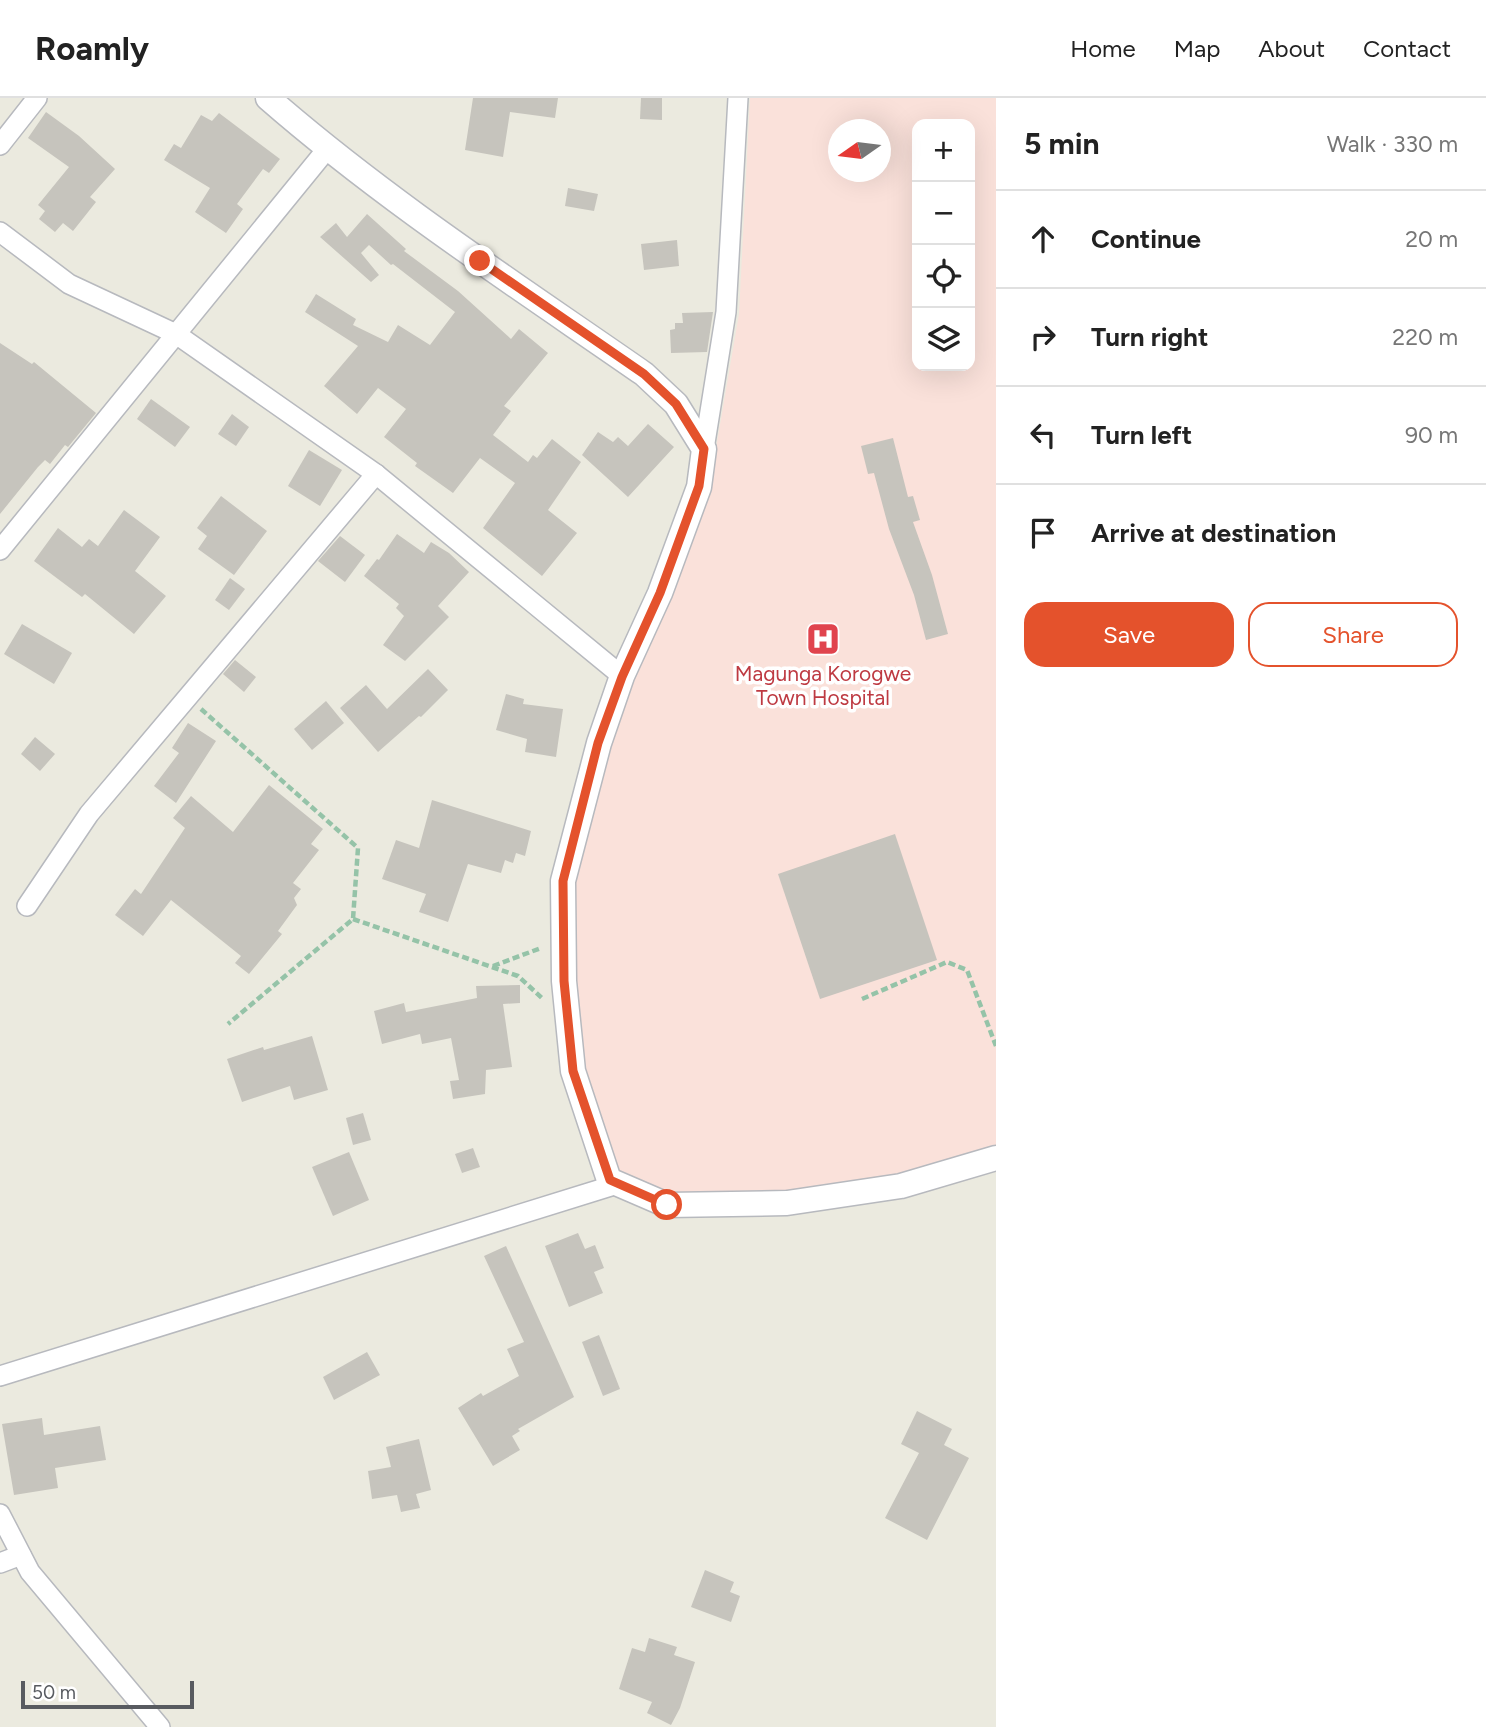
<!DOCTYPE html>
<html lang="en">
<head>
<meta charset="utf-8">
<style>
	body { margin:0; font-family:Figtree,sans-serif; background:#f6f6f6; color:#222 }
	.controls { position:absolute; right:21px; top:21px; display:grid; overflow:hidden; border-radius:14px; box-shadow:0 7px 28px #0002 }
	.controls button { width:63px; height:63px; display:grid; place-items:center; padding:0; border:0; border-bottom:2px solid #e0e0e0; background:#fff; color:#222; font:35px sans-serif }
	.compass { position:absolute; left:828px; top:21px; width:63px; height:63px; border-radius:50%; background:#fff; box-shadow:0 7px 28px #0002; rotate:256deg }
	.scale { position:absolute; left:21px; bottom:18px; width:173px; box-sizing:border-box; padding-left:7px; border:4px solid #585b60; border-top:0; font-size:19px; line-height:24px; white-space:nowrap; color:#585b60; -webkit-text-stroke:5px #fff; paint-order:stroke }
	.stop { position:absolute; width:21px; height:21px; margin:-16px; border:5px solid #e4522c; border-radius:50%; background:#fff }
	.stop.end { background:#e4522c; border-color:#fff; box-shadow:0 2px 7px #0008 }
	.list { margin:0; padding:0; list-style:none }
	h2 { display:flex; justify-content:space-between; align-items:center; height:91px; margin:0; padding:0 28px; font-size:30px }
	h2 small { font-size:23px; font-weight:400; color:#767676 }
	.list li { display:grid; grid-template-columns:46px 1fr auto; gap:21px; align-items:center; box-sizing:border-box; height:98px; padding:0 28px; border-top:2px solid #e0e0e0 }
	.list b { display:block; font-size:26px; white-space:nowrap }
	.list em { font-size:23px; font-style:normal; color:#767676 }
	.actions { display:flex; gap:14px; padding:21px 28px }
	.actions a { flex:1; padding:16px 0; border:2px solid #e4522c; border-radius:21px; text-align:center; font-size:24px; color:#e4522c }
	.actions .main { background:#e4522c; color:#fff }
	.icon { flex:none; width:38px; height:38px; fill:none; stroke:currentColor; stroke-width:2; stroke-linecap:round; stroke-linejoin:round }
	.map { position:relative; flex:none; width:996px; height:1629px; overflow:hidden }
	header { display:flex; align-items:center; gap:42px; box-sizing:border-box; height:98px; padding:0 35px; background:#fff; border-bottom:2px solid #e0e0e0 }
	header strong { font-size:33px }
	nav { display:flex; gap:38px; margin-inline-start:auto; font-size:24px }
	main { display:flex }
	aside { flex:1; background:#fff }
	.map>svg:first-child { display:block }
	.medical { fill:#fae1da; fill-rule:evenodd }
	.building { fill:#c6c4bd }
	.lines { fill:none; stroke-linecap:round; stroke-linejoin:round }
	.minor-casing { stroke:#b7b9be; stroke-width:22 }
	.tertiary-casing { stroke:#b7b9be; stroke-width:27 }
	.path { stroke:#95c3a8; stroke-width:4.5; stroke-dasharray:7 3.5; stroke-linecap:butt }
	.minor { stroke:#fff; stroke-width:19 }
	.tertiary { stroke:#fff; stroke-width:24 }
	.route { stroke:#e4522c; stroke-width:9 }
	.labels { text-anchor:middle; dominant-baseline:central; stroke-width:7; stroke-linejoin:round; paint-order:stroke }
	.health-label { font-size:21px; fill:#be3a42; stroke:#fff }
</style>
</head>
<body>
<header>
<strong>Roamly</strong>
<nav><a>Home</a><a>Map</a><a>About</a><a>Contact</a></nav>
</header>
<main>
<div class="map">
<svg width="996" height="1629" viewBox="0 0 996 1629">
	<rect width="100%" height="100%" fill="#ebeadf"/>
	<!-- medical -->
	<path class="medical" d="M750 0H996V1049L899 1078 786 1095 668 1096 618 1074 583 971 574 882 573 784 608 648 631 582 709 391 739 216ZM917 26H970V268H917ZM838 32H880V74H838Z"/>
	<!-- building -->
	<g class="building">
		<polygon points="473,0 558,0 555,20 510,14 503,59 465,52"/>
		<polygon points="641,0 662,0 662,22 640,21"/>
		<polygon points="46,14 79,38 115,71 90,99 96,104 73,133 63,125 55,134 39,121 45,113 38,107 69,69 28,40"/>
		<polygon points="219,15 280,61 269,75 263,71 237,106 243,111 226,135 195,114 210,90 164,62 174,46 181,50 201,17 212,23"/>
		<polygon points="568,90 598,96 594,113 565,108"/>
		<polygon points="367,116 406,151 404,153 458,193 511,241 519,231 548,255 504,308 511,313 493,337 528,364 533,357 537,360 552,341 581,364 548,412 577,435 542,478 483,430 515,385 480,360 453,395 415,368 417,365 384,339 406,311 378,290 357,316 324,288 358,248 305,214 316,196 356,221 353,227 388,244 398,227 430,247 455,214 393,166 391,167 369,147 361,155 379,177 371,184 320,139 336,125 347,139"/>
		<polygon points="677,142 679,168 644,172 641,146"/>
		<polygon points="713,214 707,254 671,255 670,232 675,231 675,225 683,225 682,215"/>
		<polygon points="0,245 32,266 34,264 96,315 68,349 65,347 50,366 45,362 38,369 0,416"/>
		<polygon points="151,301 190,329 175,349 137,321"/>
		<polygon points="232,316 249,329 236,348 218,336"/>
		<polygon points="648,326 674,349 628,399 582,357 598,334 613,344 618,339 628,348"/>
		<polygon points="893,340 908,399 913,398 920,422 913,424 932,477 948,536 926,542 914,497 889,431 874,375 868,376 861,348"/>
		<polygon points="309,352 342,372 320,408 288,388"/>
		<polygon points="221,398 267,433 234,477 198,451 207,438 197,430"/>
		<polygon points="124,412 160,439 135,473 166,498 134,536 85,496 82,499 34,463 58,430 82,449 89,441 98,448"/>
		<polygon points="397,436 424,455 431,444 449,455 469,474 438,508 449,519 405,563 383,547 404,518 396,510 399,506 364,478 377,461 379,462"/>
		<polygon points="340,438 365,457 345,484 318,463"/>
		<polygon points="230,480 245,491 229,512 215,502"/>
		<polygon points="22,526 72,555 54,586 4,556"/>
		<polygon points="235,562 256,579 244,594 223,576"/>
		<polygon points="428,571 448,592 421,619 419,618 378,654 340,610 366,587 387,611"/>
		<polygon points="506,596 524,601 523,606 563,611 556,659 525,654 527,641 496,632"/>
		<polygon points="326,603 344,625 312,652 294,631"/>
		<polygon points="188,625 216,643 176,705 154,688 179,655 172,650"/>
		<polygon points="35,639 55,656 40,673 21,656"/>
		<polygon points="269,687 323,731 311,746 319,752 293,785 301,791 294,800 297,807 278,833 282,836 249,876 235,865 241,858 171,802 143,838 115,817 135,791 141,796 185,730 173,720 191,698 233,734"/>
		<polygon points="432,702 531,733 525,758 516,755 513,765 505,762 501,775 468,766 448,824 419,814 426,796 382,781 396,742 419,750"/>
		<polygon points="895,736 937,862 820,901 778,776"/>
		<polygon points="520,887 520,905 503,906 512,969 486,972 485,996 453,1001 450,983 459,982 451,940 422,946 420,936 382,946 374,913 404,905 406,914 477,900 476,888"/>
		<polygon points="312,938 328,992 294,1002 290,988 242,1004 227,961 263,949 264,952"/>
		<polygon points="363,1015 371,1042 353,1047 346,1020"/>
		<polygon points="473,1050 480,1069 462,1075 455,1056"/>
		<polygon points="349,1054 369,1102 333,1118 312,1069"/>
		<polygon points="578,1135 585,1151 595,1147 604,1170 594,1174 603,1195 569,1209 545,1148"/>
		<polygon points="506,1148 574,1299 518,1331 520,1333 512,1338 520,1352 493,1368 458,1310 481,1295 483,1298 519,1278 507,1251 524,1244 484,1158"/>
		<polygon points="599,1237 620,1291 603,1298 582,1244"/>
		<polygon points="367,1254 380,1277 334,1302 323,1279"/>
		<polygon points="917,1313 952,1331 944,1347 969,1360 927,1442 885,1420 919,1355 901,1346"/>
		<polygon points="42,1320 44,1337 100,1328 106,1362 55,1370 58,1390 14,1397 2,1326"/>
		<polygon points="419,1341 431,1392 416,1396 420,1410 401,1414 397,1397 372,1401 368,1373 391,1369 386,1349"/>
		<polygon points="705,1472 734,1484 730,1494 740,1498 731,1524 691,1509"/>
		<polygon points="649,1540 677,1549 674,1557 695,1564 680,1610 671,1627 647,1615 652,1604 619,1591 632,1550 645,1554"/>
	</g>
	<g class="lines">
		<defs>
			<g id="minor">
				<polyline points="0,47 37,0"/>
				<polyline points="0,134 69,186 176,236 376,376 622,578"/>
				<polyline points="704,351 726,214 738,0"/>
				<polyline points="0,452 327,51"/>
				<polyline points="27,808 89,716 376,376"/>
				<polyline points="0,1278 611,1088 609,1082"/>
				<polyline points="0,1416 30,1474 160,1629"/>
				<polyline points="0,1465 21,1457"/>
			</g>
			<path id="tertiary" d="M268 0C385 102 516 187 644 276L676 306 704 351 699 389 660 495 622 578 599 645 563 783 564 883 573 973 609 1082 667 1107 787 1105 901 1088 996 1060"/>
		</defs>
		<!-- minor casing -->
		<use href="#minor" class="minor-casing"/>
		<!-- tertiary casing -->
		<use href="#tertiary" class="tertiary-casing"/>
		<!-- path -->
		<g class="path">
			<polyline points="201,611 358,750 353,821 228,926"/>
			<polyline points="353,821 518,878 543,901"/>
			<polyline points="493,868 541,850"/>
			<polyline points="862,901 947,864 967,872 996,948"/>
		</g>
		<!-- minor -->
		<use href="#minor" class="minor"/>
		<!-- tertiary -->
		<use href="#tertiary" class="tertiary"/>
	</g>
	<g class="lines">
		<!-- route -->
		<polyline class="route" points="480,163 644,276 676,306 704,351 699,388 660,495 622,579 598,645 563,783 564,883 573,973 610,1082 667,1107"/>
	</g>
	<!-- icons -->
	<defs>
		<symbol id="hospital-square" viewBox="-11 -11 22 22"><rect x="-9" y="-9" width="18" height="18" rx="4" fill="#e0444e" stroke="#fff"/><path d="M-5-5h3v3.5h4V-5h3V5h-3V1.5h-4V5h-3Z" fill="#fff"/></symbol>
	</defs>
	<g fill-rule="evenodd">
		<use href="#hospital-square" x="804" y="522" width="38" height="38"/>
	</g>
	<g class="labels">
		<!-- health labels -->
		<g class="health-label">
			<text x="823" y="575">Magunga Korogwe<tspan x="823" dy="24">Town Hospital</tspan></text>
		</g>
	</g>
</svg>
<div class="controls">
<button>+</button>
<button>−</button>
<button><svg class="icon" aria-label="locate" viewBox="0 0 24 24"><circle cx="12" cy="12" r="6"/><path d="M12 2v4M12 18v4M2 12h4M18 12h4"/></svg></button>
<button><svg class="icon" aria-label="layers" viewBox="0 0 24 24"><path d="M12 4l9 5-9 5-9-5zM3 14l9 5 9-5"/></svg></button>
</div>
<svg class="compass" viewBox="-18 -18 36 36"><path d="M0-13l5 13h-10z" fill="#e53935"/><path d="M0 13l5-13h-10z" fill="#767676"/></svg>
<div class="scale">50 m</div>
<div class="stop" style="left:667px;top:1107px"></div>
<div class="stop end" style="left:480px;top:163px"></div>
</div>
<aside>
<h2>5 min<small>Walk · 330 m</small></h2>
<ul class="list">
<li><svg class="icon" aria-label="ahead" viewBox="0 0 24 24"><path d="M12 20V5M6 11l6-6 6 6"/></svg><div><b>Continue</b></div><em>20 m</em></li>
<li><svg class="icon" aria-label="right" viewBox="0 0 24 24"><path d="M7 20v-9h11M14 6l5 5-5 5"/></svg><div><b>Turn right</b></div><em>220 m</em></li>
<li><svg class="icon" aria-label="left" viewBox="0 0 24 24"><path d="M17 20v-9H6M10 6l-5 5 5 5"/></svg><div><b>Turn left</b></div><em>90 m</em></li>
<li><svg class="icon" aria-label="arrive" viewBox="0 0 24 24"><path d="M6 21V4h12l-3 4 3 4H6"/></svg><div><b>Arrive at destination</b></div></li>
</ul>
<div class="actions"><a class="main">Save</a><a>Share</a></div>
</aside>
</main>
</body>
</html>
